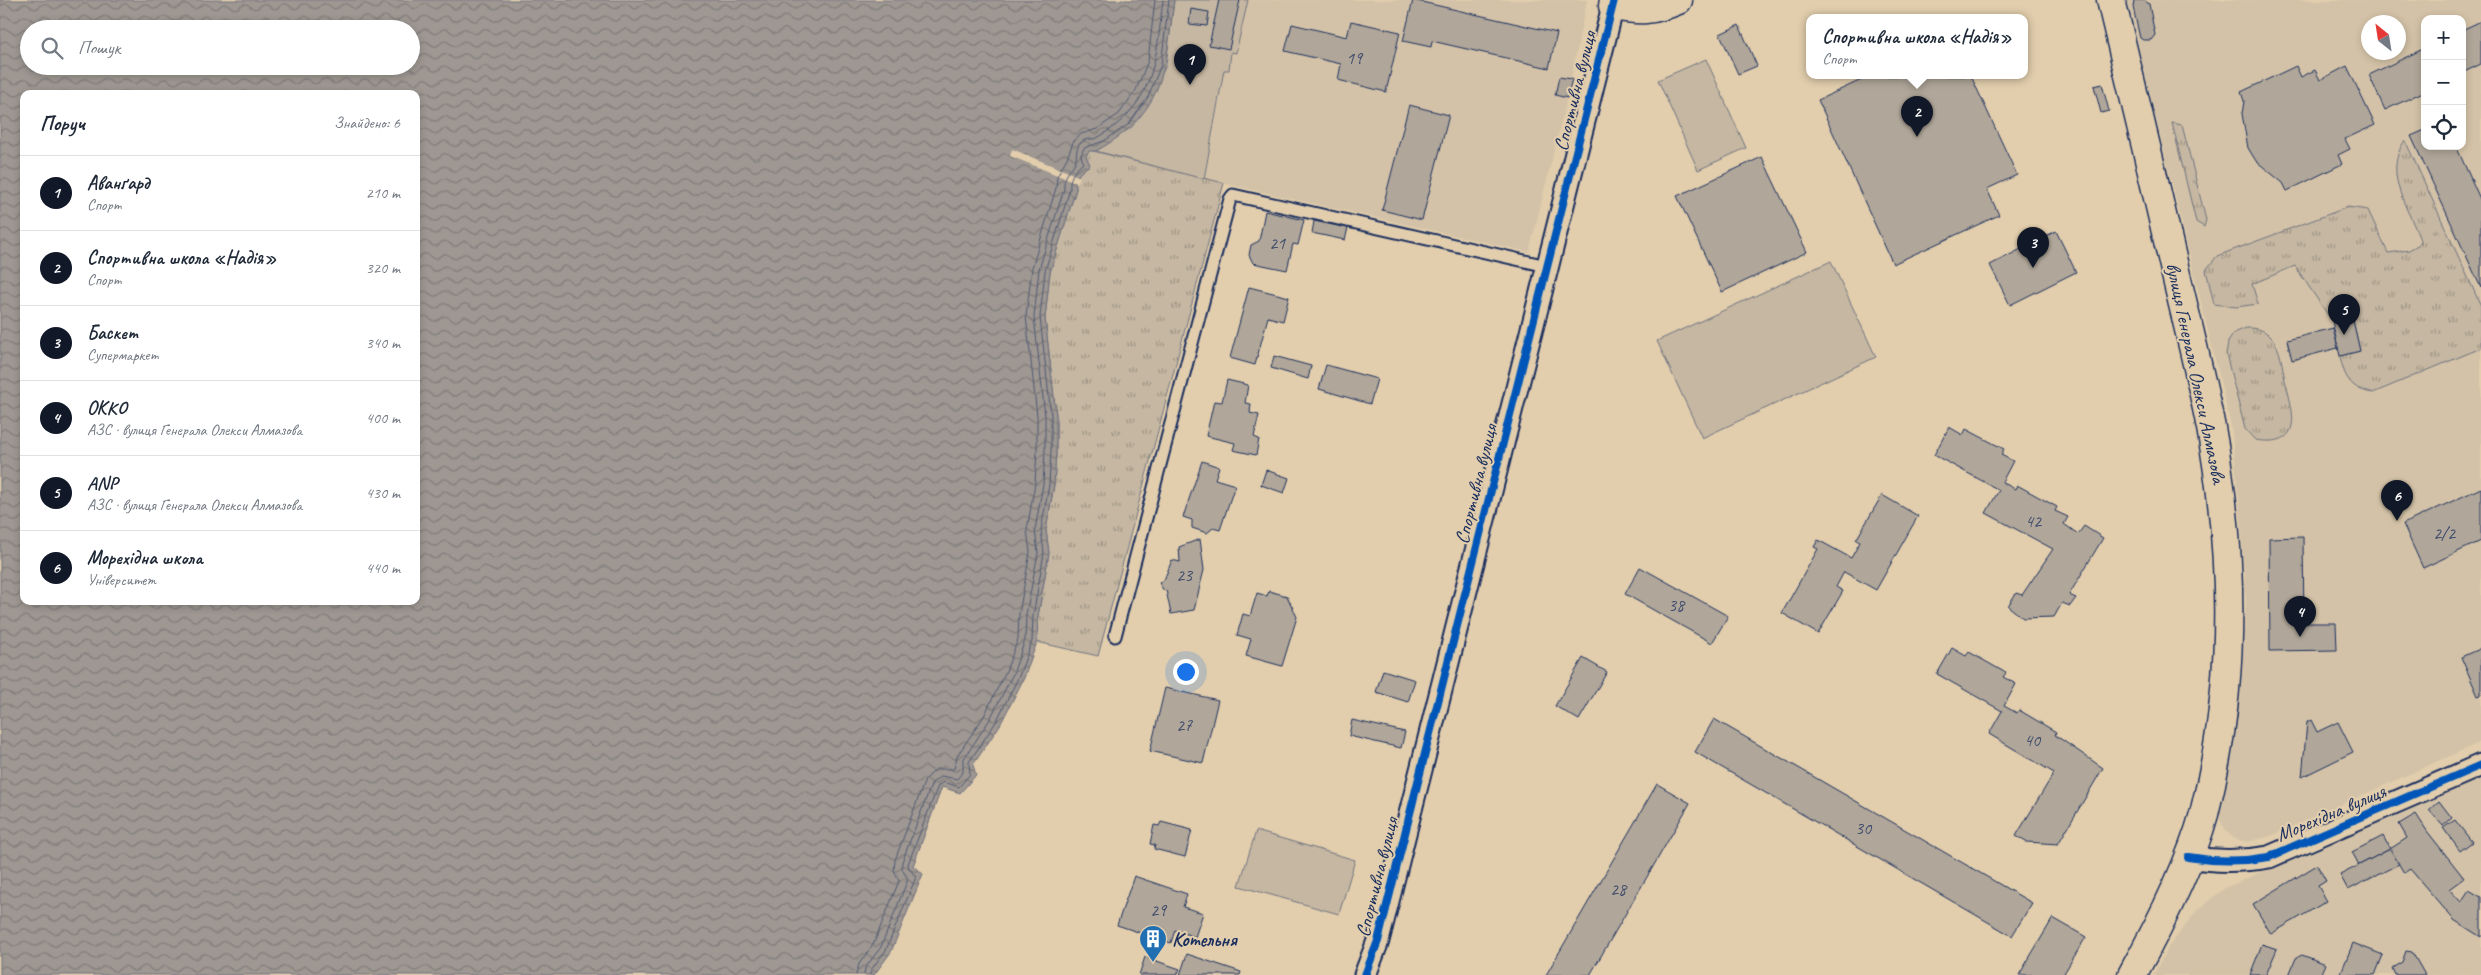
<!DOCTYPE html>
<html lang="uk">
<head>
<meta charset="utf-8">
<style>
	body { margin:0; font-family:Caveat,sans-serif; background:#f2f2f3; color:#1f2937 }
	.controls { position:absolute; right:15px; top:15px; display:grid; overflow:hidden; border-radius:10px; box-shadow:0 2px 8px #0003 }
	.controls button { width:45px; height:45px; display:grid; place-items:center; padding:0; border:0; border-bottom:1px solid #e0e1e3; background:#fff; color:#1f2937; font:25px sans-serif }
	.compass { position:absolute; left:2361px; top:15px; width:45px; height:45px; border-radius:50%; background:#fff; box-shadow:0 2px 8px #0003; rotate:330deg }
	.you { position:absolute; left:1185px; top:671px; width:18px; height:18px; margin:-12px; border:4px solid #fff; border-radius:50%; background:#1a73e8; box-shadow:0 0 0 8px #1a73e833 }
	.badge { display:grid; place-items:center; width:32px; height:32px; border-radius:50%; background:#111827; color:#fff; font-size:16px; font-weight:700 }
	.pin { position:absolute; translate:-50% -41px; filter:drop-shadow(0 1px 2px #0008) }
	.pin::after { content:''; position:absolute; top:26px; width:18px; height:15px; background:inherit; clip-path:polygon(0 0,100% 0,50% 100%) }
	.popup { position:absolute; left:1806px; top:14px; width:222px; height:65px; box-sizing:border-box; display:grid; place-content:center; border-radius:10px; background:#fff; filter:drop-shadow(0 1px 4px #0005); font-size:16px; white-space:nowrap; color:#747a83 }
	.popup b { font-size:19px; color:#1f2937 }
	.popup::after { content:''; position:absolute; left:50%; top:100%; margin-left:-10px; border:10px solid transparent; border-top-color:#fff }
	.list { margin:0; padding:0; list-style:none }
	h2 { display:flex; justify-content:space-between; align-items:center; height:65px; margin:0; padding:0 20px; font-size:21px }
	h2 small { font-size:16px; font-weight:400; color:#747a83 }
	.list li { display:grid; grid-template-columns:32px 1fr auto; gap:15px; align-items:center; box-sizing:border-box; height:75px; padding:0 20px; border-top:1px solid #e0e1e3 }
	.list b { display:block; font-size:19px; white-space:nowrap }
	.list p { margin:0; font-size:16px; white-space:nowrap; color:#747a83 }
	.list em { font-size:16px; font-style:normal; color:#747a83 }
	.icon { flex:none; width:28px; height:28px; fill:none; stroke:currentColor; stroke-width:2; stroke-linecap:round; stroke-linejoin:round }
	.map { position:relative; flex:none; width:2481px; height:975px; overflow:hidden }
	.search { position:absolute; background:#fff; box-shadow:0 2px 8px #0003; left:20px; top:20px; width:400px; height:55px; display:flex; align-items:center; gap:12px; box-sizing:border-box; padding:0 18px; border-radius:28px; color:#747a83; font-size:19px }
	.panel { position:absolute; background:#fff; box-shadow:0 2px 8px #0003; left:20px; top:90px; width:400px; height:515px; border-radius:10px }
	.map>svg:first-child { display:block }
	.built { fill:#d3c2a7; fill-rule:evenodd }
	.grass { fill:url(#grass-tufts); stroke:#707380 }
	.garden { fill:#c5b7a1; stroke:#707380 }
	.water { fill:url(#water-waves); stroke:#6a6d7d; fill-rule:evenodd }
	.pier { fill:#e2cead }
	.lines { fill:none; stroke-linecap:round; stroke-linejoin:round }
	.shore { stroke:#4f5973; stroke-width:1 }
	.building { fill:#b0a699; stroke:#1b2f5e }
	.service-casing { stroke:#1b2f5e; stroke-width:15 }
	.minor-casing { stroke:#1b2f5e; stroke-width:25 }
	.tertiary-casing { stroke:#1b2f5e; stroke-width:31 }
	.secondary-casing { stroke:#1b2f5e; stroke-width:31 }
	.service { stroke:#e2cead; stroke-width:11 }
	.minor { stroke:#e2cead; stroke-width:21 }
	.tertiary { stroke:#e2cead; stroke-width:28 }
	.secondary { stroke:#e2cead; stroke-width:28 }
	.cycleway-casing { stroke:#e2cead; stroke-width:11 }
	.cycleway { stroke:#0057b8; stroke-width:8 }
	.labels { text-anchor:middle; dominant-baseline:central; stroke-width:4; stroke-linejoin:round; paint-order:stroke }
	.number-label { font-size:18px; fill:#404d6d }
	.street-label { font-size:20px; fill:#1b2f5e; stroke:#e2cead }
	.poi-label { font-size:20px; font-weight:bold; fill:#1b2f5e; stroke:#e2cead; text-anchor:start }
</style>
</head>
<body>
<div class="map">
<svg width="2481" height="975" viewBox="0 0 2481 975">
	<defs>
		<pattern id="grass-tufts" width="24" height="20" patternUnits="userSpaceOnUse" patternTransform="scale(1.25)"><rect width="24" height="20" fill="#c5b7a1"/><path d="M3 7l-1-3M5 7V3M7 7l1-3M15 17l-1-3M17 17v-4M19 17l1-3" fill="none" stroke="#9f9586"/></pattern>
		<pattern id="water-waves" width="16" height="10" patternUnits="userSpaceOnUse" patternTransform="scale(1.25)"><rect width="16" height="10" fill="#9e9792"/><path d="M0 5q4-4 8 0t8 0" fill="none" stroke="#807c7a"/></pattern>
	</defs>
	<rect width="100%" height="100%" fill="#e2cead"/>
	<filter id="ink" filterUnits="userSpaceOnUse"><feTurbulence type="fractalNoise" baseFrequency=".02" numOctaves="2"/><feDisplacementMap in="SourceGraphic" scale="10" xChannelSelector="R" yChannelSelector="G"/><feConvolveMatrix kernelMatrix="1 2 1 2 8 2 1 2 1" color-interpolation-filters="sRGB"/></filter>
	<g filter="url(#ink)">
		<!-- built -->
		<g class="built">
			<polygon points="1248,0 1587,0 1567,98 1529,252 1204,179 1224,70 1229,70 1231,52 1236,53"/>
			<path d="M2127 0H2481V742L2271 836 2247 842 2235 839 2227 832 2220 821 2219 807 2240 702 2246 600 2240 510 2231 425ZM2425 19H2462V146H2425ZM2368 22H2398V52H2368Z"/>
			<polygon points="2481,775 2481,975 2153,975 2168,948 2197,910 2225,888"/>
		</g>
		<!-- grass -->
		<g class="grass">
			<polygon points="2172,123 2182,125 2206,220 2204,227 2196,222"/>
			<path d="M2405 140 2481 306V348L2373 393C2351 390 2344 377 2340 356L2360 351 2352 316 2332 321 2295 266 2252 284 2258 304 2236 307 2214 304 2206 270 2217 256 2348 207 2368 210 2388 253 2409 250 2421 243C2410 209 2381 175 2405 140Z"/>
			<path d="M1089 150 1224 183 1098 656 1037 642 1038 616 1049 553 1046 530 1054 485 1056 452V415L1045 318 1050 272 1076 189C1074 177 1080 171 1090 165L1086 156Z"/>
			<path d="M2246 328C2256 328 2264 329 2271 337 2281 348 2282 366 2285 380 2293 412 2306 448 2255 440L2245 429 2226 354 2228 342 2234 333Z"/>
		</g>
		<!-- garden -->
		<g class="garden">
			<polygon points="1174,0 1248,0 1236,53 1231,52 1229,70 1224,70 1204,179 1096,151 1132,127 1166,66"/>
			<polygon points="1706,59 1746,148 1698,170 1658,80"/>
			<polygon points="1831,261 1876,357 1702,438 1657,341"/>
			<polygon points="1256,831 1355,860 1339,914 1239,886"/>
		</g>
		<!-- water -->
		<path class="water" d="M0 0H1174C1165 70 1165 113 1096 151H1089L1086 156 1090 165C1080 171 1074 177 1076 189L1050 272 1045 318 1056 415V452L1054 485 1046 530 1049 553 1038 616 1037 642 1024 678 1000 725 973 765 976 775 960 793 942 787 913 866 923 874 891 952 874 975H0ZM29 29H411V66H29ZM24 94H416V601H24Z"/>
		<!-- pier -->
		<polygon class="pier" points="1012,149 1080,177 1077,183 1010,156"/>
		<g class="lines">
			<!-- shore -->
			<g class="shore">
				<polyline points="856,975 859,964 874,943 899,881 894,870 895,860 925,780 936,769 954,769 957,756 984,716 1006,671 1018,639 1019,614 1030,552 1027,530 1035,483 1037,451 1037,416 1026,316 1032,268 1056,188 1057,176 1067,158 1074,140 1081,134 1097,129 1119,114 1136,90 1148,61 1155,0"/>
				<path d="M864 975 865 968 881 947 908 879 902 869V862L932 783 941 776 957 779 963 772V760L990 719 1013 674 1025 640 1026 615 1038 553 1035 530 1043 484 1045 451V416L1034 317 1039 269 1064 189C1063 175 1070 172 1075 162 1078 155 1074 147 1083 141 1087 138 1092 140 1097 138 1116 127 1133 112 1143 93 1158 64 1159 31 1163 0"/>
				<path d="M870 975 871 970 886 950 916 877 909 868 908 864 938 786 943 782 959 787 970 774 969 762 996 722 1019 676 1032 641 1033 616 1044 553 1041 530 1049 485 1051 451V415L1040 317 1045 271 1070 189C1069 177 1074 171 1083 163L1081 155 1084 148 1104 141 1129 124 1148 97 1161 65 1169 0"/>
			</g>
		</g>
		<!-- building -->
		<g class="building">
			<polygon points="1219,0 1240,0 1229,49 1209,45"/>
			<polygon points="1413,0 1557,33 1549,68 1432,41 1431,47 1403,41"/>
			<polygon points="2134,0 2144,0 2149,4 2155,35 2151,40 2143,40 2140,38 2133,7"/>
			<polygon points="1191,9 1209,12 1207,26 1189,24"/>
			<polygon points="1351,21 1400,32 1386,92 1338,80 1341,64 1285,51 1292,24 1347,37"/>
			<polygon points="2481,21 2481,64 2462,73 2462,30"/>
			<polygon points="1739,25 1757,66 1738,74 1720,34"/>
			<polygon points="2425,48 2425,91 2385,110 2369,75"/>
			<polygon points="2296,66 2301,77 2315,70 2320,80 2347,66 2375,125 2345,139 2350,149 2338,155 2342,164 2287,191 2283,183 2256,161 2248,148 2242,114 2244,101 2241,92"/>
			<polygon points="1870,76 1971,76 2017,175 1987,189 1999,215 1893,264 1818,100"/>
			<polygon points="1559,77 1572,79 1567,98 1555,95"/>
			<polygon points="2102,84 2109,111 2101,113 2094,86"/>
			<polygon points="1409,105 1449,115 1422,220 1382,210"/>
			<polygon points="2425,130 2425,146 2456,146 2481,201 2481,288 2411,136"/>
			<polygon points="1762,157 1807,252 1722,292 1677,196"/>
			<polygon points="1265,211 1304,220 1298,245 1293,244 1287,270 1253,263 1249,255 1251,245 1259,241"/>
			<polygon points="1314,221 1348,228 1345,240 1312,233"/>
			<polygon points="2056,231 2076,272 2010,305 1990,265"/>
			<polygon points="1249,287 1289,297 1283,321 1268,317 1255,365 1230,358"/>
			<polygon points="2352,316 2360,351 2340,356 2332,321"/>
			<polygon points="2333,328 2338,348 2292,360 2287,340"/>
			<polygon points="1274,356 1311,366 1308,379 1271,368"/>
			<polygon points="1326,365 1377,379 1370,404 1319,389"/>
			<polygon points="1227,380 1248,385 1245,403 1251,404 1250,413 1259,415 1254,437 1259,439 1256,455 1233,450 1235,443 1206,436 1214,401 1222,402"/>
			<polygon points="1949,427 1963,435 1966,429 2004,449 2001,455 2013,461 2002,482 2015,489 2017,485 2057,507 2055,511 2068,517 2064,524 2078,534 2084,526 2103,538 2069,595 2076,598 2070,606 2062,603 2054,617 2023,618 2008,606 2016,593 2022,595 2053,549 1986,513 1999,490 1934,455"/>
			<polygon points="1202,461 1219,467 1215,479 1235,485 1220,530 1213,528 1207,533 1192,528 1192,520 1183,517"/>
			<polygon points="1266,470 1289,478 1284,493 1261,485"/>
			<polygon points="2481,488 2481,541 2423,568 2403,524"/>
			<polygon points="1882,495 1918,516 1876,590 1844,572 1836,587 1843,591 1818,634 1782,613 1818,549 1814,547 1818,540 1851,558 1860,542 1856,540"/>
			<polygon points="2303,537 2304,623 2336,623 2337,650 2270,651 2269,538"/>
			<polygon points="1200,539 1204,570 1194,610 1171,614 1166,590 1164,591 1159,583 1164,580 1172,560 1180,562 1179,547"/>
			<polygon points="1640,567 1728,616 1712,643 1625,594"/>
			<polygon points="1269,591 1287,596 1297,617 1282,666 1246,656 1251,639 1237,635 1243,614 1250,616 1257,593 1267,596"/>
			<polygon points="1952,648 1966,656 1969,652 2006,673 2003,677 2016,684 2004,706 2017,713 2019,710 2056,732 2055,735 2103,768 2058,844 2026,842 2016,836 2054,773 1989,734 2002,711 1937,674"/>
			<polygon points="2481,648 2481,695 2478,696 2461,657"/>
			<polygon points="1583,658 1607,672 1579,720 1555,706"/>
			<polygon points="1383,670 1415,680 1408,702 1376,692"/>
			<polygon points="1165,688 1218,700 1203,763 1150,751"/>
			<polygon points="1714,719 2032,903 2012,936 1695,752"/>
			<polygon points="1352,720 1405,732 1401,748 1349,736"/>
			<polygon points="2311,720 2317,732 2338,722 2353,752 2302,777 2307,722"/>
			<polygon points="1657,784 1690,803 1590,975 1546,975"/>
			<polygon points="2439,801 2452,818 2443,826 2429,810"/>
			<polygon points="2416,814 2427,831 2464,878 2449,889 2461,902 2469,890 2481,897 2481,937 2454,920 2410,869 2404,873 2390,849 2407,838 2399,824"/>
			<polygon points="2455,820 2472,842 2460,851 2443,828"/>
			<polygon points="1161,822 1192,830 1185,857 1154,849 1155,845 1150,844 1154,825 1159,826"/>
			<polygon points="2383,836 2390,849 2359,865 2352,852"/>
			<polygon points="2390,849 2399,864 2348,890 2340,875"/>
			<polygon points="2317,865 2326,881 2318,886 2327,901 2271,934 2253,904"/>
			<polygon points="1134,876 1187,894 1183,907 1203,913 1195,937 1175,930 1171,943 1117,925"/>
			<polygon points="2053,918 2086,937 2063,975 2019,975"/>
			<polygon points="2353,943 2383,955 2375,975 2340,975"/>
			<polygon points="2262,944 2277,949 2266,975 2250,975"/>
			<polygon points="2406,951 2412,952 2425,975 2395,975 2392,968 2402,962"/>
			<polygon points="1187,954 1241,972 1240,975 1180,975"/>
			<polygon points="2302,955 2326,964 2321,975 2289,975 2296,958"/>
			<polygon points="1145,957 1180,969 1177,975 1139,975"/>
		</g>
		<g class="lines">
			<defs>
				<polyline id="service" points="1115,636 1230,199 1233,195 1547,266"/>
				<g id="minor">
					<path d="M2188 857C2216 862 2241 862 2269 857L2481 765"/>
					<polyline points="1365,975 1378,941 1613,6"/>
				</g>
				<path id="tertiary" d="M1614 0 1613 6C1639 11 1653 11 1678 0"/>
				<path id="secondary" d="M2111 0C2133 92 2155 183 2176 275 2188 326 2201 377 2211 428 2234 555 2236 688 2204 814 2190 865 2158 928 2132 975"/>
			</defs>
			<!-- service casing -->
			<use href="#service" class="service-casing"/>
			<!-- minor casing -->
			<use href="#minor" class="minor-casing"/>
			<!-- tertiary casing -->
			<use href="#tertiary" class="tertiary-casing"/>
			<!-- secondary casing -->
			<use href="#secondary" class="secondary-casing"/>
			<!-- service -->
			<use href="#service" class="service"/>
			<!-- minor -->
			<use href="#minor" class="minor"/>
			<!-- tertiary -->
			<use href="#tertiary" class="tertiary"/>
			<!-- secondary -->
			<use href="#secondary" class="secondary"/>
			<defs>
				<g id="cycleway">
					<path d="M2188 857C2216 862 2241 862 2269 857L2481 765"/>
					<polyline points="1365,975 1378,941 1614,0"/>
				</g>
			</defs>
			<!-- cycleway casing -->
			<use href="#cycleway" class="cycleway-casing"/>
			<!-- cycleway -->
			<use href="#cycleway" class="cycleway"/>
		</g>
	</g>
	<!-- icons -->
	<defs>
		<symbol id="building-pin" viewBox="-11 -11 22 30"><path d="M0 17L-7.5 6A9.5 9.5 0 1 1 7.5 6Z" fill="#1f6fb2" stroke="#e2cead"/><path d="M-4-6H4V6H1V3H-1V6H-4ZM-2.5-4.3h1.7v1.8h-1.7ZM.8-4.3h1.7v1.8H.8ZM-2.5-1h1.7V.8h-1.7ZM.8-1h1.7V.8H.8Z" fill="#fff"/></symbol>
	</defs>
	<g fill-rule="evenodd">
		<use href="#building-pin" x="1137" y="923" width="32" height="43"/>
	</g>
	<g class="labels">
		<!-- number labels -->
		<g class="number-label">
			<text x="1354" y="58">19</text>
			<text x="1277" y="243">21</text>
			<text x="2033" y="521">42</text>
			<text x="2444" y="533">2/2</text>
			<text x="1184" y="575">23</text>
			<text x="1676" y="605">38</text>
			<text x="1184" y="725">27</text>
			<text x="2032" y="740">40</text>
			<text x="1863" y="828">30</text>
			<text x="1618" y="889">28</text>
			<text x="1158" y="910">29</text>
		</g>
		<!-- street labels -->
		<g class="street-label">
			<text transform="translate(1575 91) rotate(-76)">Спортивна вулиця</text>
			<text transform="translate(2196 373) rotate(78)">вулиця Генерала Олекси Алмазова</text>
			<text transform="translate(1476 484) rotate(-76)">Спортивна вулиця</text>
			<text transform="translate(2331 813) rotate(-23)">Морехідна вулиця</text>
			<text transform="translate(1377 877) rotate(-76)">Спортивна вулиця</text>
		</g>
		<!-- poi labels -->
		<g class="poi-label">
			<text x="1172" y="939">Котельня</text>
		</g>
	</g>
</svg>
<div class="controls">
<button>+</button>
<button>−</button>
<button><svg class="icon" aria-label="locate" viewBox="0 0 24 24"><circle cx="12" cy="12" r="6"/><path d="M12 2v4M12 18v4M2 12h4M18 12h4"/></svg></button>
</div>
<svg class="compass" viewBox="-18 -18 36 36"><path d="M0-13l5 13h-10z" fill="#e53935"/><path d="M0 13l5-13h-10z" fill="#747a83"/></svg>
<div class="you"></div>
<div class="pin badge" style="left:1190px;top:85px">1</div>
<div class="pin badge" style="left:1917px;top:137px">2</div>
<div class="popup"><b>Спортивна школа «Надія»</b>Спорт</div>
<div class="pin badge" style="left:2033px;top:268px">3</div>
<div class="pin badge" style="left:2300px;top:637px">4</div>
<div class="pin badge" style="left:2344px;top:335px">5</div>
<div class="pin badge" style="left:2397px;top:521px">6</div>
<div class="search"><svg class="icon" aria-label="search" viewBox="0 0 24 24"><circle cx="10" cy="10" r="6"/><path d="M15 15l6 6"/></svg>Пошук</div>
<section class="panel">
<h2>Поруч<small>Знайдено: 6</small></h2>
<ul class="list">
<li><span class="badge">1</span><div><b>Аванґард</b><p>Спорт</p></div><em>210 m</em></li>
<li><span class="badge">2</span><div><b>Спортивна школа «Надія»</b><p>Спорт</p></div><em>320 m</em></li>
<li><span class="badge">3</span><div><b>Баскет</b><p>Супермаркет</p></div><em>340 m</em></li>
<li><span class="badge">4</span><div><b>ОККО</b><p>АЗС · вулиця Генерала Олекси Алмазова</p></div><em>400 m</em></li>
<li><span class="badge">5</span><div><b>ANP</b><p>АЗС · вулиця Генерала Олекси Алмазова</p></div><em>430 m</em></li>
<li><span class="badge">6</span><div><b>Морехідна школа</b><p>Університет</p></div><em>440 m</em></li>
</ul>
</section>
</div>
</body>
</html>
